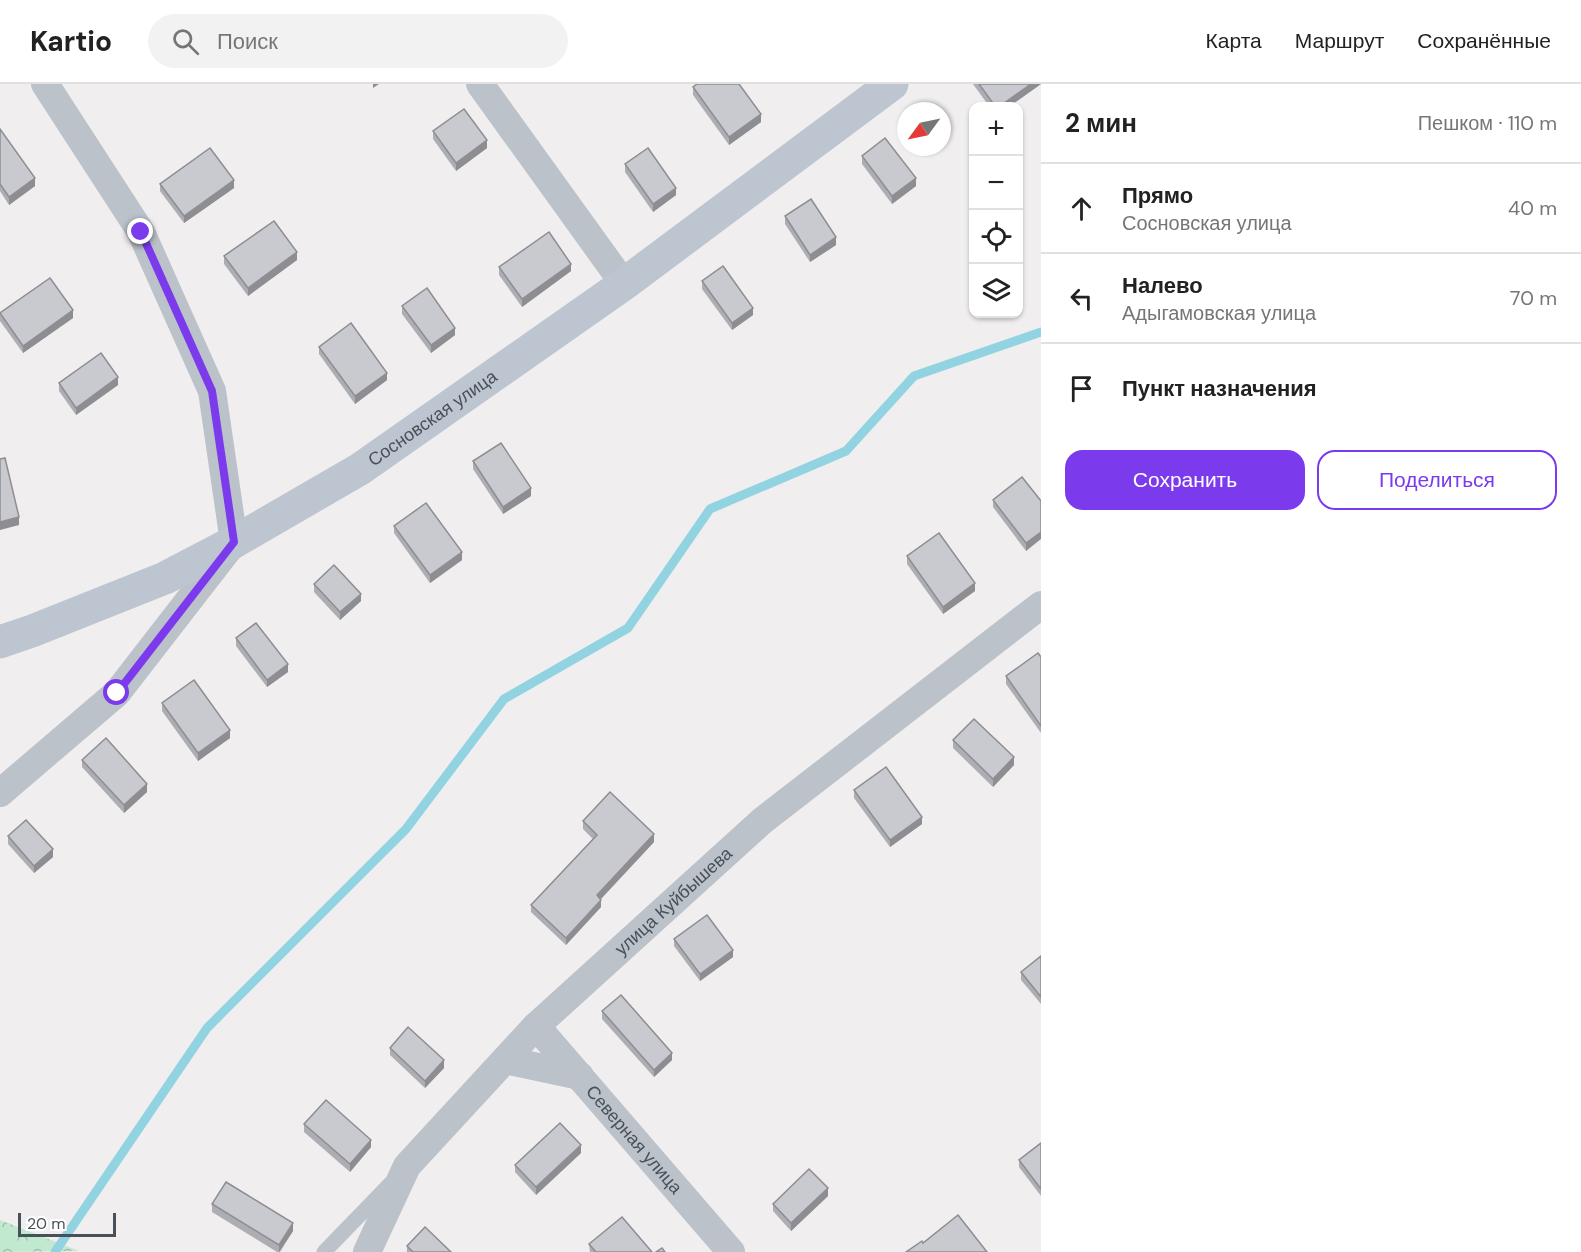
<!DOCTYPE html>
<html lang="ru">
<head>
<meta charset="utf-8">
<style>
	body { margin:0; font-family:"DM Sans",sans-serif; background:#f2f2f2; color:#222 }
	.controls { position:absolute; right:18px; top:18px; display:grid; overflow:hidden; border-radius:12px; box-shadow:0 2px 4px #0004 }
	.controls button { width:54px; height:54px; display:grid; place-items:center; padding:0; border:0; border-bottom:2px solid #e0e0e0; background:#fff; color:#222; font:30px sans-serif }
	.compass { position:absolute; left:897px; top:18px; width:54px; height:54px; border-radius:50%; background:#fff; box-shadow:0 2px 4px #0004; rotate:237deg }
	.scale { position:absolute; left:18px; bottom:15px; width:98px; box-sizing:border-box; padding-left:6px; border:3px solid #485159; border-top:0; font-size:16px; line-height:21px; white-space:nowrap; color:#485159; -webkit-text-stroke:4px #fff; paint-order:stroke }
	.stop { position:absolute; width:18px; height:18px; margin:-14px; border:4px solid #7c3aed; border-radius:50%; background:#fff }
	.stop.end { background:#7c3aed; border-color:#fff; box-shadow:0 2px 6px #0008 }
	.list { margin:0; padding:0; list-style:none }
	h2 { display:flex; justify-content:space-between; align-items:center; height:78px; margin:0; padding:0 24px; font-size:26px }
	h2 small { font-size:20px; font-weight:400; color:#767676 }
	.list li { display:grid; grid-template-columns:39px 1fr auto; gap:18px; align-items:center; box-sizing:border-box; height:90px; padding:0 24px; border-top:2px solid #e0e0e0 }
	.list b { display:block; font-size:22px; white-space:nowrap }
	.list p { margin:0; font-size:20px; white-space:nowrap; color:#767676 }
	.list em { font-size:20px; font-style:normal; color:#767676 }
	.actions { display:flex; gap:12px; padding:18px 24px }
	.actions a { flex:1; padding:14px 0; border:2px solid #7c3aed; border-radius:18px; text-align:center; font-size:21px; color:#7c3aed }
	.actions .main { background:#7c3aed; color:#fff }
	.icon { flex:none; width:33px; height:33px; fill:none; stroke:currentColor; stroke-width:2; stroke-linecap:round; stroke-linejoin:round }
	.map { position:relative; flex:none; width:1041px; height:1168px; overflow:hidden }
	header { display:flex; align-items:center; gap:36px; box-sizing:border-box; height:84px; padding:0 30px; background:#fff; border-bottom:2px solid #e0e0e0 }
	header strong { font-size:28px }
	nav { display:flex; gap:33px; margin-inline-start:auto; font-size:21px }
	.search { width:420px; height:54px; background:#f2f2f2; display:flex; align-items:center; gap:15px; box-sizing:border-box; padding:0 21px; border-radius:33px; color:#767676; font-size:22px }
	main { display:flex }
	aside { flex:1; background:#fff }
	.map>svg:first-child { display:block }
	.forest { fill:url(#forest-crowns) }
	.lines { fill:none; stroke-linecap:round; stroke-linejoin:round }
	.stream { stroke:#92d3e2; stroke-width:9 }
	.lane { stroke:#bbc2c9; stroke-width:15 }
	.street { stroke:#bbc2c9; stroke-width:28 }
	.secondary { stroke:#bdc6d0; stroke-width:33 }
	.wall { fill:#adaeb3 }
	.shaded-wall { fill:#8d8d92 }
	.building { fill:#c9cad0; stroke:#8d8d92; stroke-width:1.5 }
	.route { stroke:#7c3aed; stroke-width:8 }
	.labels { text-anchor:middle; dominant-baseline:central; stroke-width:6; stroke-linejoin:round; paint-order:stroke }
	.street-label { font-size:18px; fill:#485159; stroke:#fff }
</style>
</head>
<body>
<header>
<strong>Kartio</strong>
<div class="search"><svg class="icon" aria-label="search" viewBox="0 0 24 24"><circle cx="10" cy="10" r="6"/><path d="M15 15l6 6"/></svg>Поиск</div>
<nav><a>Карта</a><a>Маршрут</a><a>Сохранённые</a></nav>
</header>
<main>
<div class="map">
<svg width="1041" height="1168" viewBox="0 0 1041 1168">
	<defs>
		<pattern id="forest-crowns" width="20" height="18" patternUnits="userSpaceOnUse" patternTransform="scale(1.5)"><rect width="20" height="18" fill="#c0e9cf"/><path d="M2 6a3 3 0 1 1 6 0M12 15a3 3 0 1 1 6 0" fill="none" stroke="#9ebfab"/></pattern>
	</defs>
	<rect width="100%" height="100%" fill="#f0eeee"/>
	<!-- forest -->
	<polygon class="forest" points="0,1136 79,1167 0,1168"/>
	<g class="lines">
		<!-- stream -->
		<polyline class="stream" points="55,1168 207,944 406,745 504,615 628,544 710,425 846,367 914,292 1041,248"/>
		<!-- lane -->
		<polyline class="lane" points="324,1168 391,1099"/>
		<!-- street -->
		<g class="street">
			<polyline points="480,0 624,200"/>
			<polyline points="0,709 117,609 234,458 212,307 141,148 45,0"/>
			<path id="s1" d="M536 942 731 1168"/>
			<polyline points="505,976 580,992"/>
			<path id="s2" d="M367 1168 407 1082 536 942 762 737 1041 521"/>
		</g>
		<!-- secondary -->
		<path class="secondary" id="s3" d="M0 558 32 547 165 494 234 458 360 385 624 200 892 0"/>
	</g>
	<!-- wall -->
	<g class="wall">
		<polygon points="973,0 1041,0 1010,22 989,22"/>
		<polygon points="693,3 761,38 729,61 693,11"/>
		<polygon points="0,45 35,102 9,121 0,107"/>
		<polygon points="433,47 487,64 456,87 433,55"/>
		<polygon points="862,72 916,102 892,120 862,80"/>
		<polygon points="625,80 676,111 653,128 625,88"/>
		<polygon points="160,100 234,104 184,139 160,107"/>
		<polygon points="785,132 836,161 810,178 785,140"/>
		<polygon points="224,172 297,176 248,212 224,180"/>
		<polygon points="499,183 571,187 522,223 499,191"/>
		<polygon points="702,197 753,231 732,246 702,205"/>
		<polygon points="402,222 455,251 431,269 402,230"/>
		<polygon points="0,229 73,234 23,269 0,237"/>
		<polygon points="319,263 387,296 355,320 319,270"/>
		<polygon points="59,299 118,301 76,331 59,307"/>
		<polygon points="473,377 531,412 503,430 473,385"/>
		<polygon points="993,416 1041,417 1026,467 993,423"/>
		<polygon points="394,442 462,476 430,499 394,449"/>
		<polygon points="907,472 975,507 943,530 907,480"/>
		<polygon points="314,500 361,517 340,536 314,508"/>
		<polygon points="236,554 288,588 267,603 236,562"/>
		<polygon points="1041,573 1041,649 1006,600 1006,592"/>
		<polygon points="162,619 230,654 198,677 162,627"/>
		<polygon points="953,656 1014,681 993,703 953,664"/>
		<polygon points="82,676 147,708 124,729 82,683"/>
		<polygon points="854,706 922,740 890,763 854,714"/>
		<polygon points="583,737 654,758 601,815 601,823 566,861 531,828 531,821 593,755 583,745"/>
		<polygon points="8,752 53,773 34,789 8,760"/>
		<polygon points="674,855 733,873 700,897 674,862"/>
		<polygon points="1041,872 1041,920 1021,896 1021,888"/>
		<polygon points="602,927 672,976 654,993 602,935"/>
		<polygon points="390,964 444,984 425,1004 390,971"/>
		<polygon points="304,1040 371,1063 350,1088 304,1048"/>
		<polygon points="1041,1059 1041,1112 1019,1083 1019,1076"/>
		<polygon points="581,1069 536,1111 515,1088 515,1081"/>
		<polygon points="828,1112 791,1147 773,1127 773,1120"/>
		<polygon points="212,1120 293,1147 280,1168 277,1168 212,1128"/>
		<polygon points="589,1160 652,1168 590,1168"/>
		<polygon points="407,1162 451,1168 407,1168"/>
	</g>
	<!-- shaded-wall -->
	<g class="shaded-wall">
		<polygon points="373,0 379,0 373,4"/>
		<polygon points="1031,0 1041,0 1010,22 1000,22"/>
		<polygon points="761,30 761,38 729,61 729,53"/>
		<polygon points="487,56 487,64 456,87 456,79"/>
		<polygon points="35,94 35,102 9,121 9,113"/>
		<polygon points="916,94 916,102 892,120 892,112"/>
		<polygon points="234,96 234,104 184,139 184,132"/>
		<polygon points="676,104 676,111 653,128 653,120"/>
		<polygon points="836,153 836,161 810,178 810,171"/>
		<polygon points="297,168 297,176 248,212 248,204"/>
		<polygon points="571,180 571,187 522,223 522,215"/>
		<polygon points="753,224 753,231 732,246 732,239"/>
		<polygon points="73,226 73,234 23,269 23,262"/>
		<polygon points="455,244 455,251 431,269 431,261"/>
		<polygon points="387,289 387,296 355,320 355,312"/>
		<polygon points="118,293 118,301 76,331 76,324"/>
		<polygon points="531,404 531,412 503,430 503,423"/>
		<polygon points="19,433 19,441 0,446 0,438"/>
		<polygon points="1041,448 1041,455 1026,467 1026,459"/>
		<polygon points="462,468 462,476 430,499 430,491"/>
		<polygon points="975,499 975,507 943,530 943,523"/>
		<polygon points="361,510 361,517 340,536 340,528"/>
		<polygon points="288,580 288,588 267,603 267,596"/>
		<polygon points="230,646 230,654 198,677 198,669"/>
		<polygon points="1014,673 1014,681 993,703 993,695"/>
		<polygon points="147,700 147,708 124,729 124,721"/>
		<polygon points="922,733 922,740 890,763 890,756"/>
		<polygon points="654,750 654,758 597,819 597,811"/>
		<polygon points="53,765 53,773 34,789 34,782"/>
		<polygon points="601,816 601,823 566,861 566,854"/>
		<polygon points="733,866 733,873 700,897 700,890"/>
		<polygon points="672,969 672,976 654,993 654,986"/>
		<polygon points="444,976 444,984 425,1004 425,997"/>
		<polygon points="371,1056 371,1063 350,1088 350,1080"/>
		<polygon points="581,1061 581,1069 536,1111 536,1103"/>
		<polygon points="828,1104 828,1112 791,1147 791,1139"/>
		<polygon points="293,1139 293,1147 279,1168 279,1161"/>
	</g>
	<!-- building -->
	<g class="building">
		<polygon points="697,0 739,0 761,30 729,53 693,3"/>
		<polygon points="979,0 1031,0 1000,22 995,22"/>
		<polygon points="464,25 487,56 456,79 433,47"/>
		<polygon points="0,45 35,94 9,113 0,100"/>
		<polygon points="885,54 916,94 892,112 862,72"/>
		<polygon points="210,64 234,96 184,132 160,100"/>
		<polygon points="648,64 676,104 653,120 625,80"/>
		<polygon points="811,115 836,153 810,171 785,132"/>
		<polygon points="274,137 297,168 248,204 224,172"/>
		<polygon points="549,148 571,180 522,215 499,183"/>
		<polygon points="723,182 753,224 732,239 702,197"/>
		<polygon points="50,194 73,226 23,262 0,229"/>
		<polygon points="427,204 455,244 431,261 402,222"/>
		<polygon points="351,239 387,289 355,312 319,263"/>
		<polygon points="101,269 118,293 76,324 59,299"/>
		<polygon points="501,359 531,404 503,423 473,377"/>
		<polygon points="5,374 19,433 0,438 0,375"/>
		<polygon points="1022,393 1041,417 1041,448 1026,459 993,416"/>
		<polygon points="426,419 462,468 430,491 394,442"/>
		<polygon points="939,449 975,499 943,523 907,472"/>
		<polygon points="334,481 361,510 340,528 314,500"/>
		<polygon points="256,539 288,580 267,596 236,554"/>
		<polygon points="1038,569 1041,573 1041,642 1006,592"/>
		<polygon points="194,596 230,646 198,669 162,619"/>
		<polygon points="974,635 1014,673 993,695 953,656"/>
		<polygon points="106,654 147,700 124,721 82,676"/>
		<polygon points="886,683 922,733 890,756 854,706"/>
		<polygon points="610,708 654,750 597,811 601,816 566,854 531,821 597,751 583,737"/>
		<polygon points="26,736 53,765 34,782 8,752"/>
		<polygon points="707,831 733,866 700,890 674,855"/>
		<polygon points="1041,872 1041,913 1021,888"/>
		<polygon points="621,911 672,969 654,986 602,927"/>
		<polygon points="408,943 444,976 425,997 390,964"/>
		<polygon points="326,1016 371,1056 350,1080 304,1040"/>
		<polygon points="560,1039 581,1061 536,1103 515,1081"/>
		<polygon points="1041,1059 1041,1105 1019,1076"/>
		<polygon points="809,1085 828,1104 791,1139 773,1120"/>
		<polygon points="226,1098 293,1139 279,1161 212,1120"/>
		<polygon points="958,1131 987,1168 906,1168 922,1157 923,1159"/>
		<polygon points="622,1133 652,1168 596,1168 589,1160"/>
		<polygon points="425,1143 451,1168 413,1168 407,1162"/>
		<polygon points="662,1164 665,1168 656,1168"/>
	</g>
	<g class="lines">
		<!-- route -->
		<polyline class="route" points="117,609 234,458 212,307 141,148"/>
	</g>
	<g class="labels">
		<!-- street labels -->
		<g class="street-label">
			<text stroke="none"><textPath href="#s3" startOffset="489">Сосновская улица</textPath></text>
			<text stroke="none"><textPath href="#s2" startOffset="471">улица Куйбышева</textPath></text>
			<text stroke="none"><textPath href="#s1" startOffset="150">Северная улица</textPath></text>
		</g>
	</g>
</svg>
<div class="controls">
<button>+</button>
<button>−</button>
<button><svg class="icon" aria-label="locate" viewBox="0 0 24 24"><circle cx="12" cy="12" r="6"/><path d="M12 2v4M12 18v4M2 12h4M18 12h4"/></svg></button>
<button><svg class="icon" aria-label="layers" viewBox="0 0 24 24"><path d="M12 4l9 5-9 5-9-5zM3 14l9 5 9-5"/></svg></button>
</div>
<svg class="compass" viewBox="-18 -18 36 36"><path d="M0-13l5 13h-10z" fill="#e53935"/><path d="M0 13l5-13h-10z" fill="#767676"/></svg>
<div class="scale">20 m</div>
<div class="stop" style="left:117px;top:609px"></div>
<div class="stop end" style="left:141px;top:148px"></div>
</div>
<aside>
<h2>2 мин<small>Пешком · 110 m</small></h2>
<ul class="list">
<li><svg class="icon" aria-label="ahead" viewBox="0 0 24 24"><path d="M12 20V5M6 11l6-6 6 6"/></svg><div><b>Прямо</b><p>Сосновская улица</p></div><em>40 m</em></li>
<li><svg class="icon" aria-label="left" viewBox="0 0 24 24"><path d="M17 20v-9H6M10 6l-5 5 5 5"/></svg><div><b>Налево</b><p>Адыгамовская улица</p></div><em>70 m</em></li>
<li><svg class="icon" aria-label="arrive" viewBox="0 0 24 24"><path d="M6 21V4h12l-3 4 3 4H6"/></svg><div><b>Пункт назначения</b></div></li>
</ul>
<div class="actions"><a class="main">Сохранить</a><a>Поделиться</a></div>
</aside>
</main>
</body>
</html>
